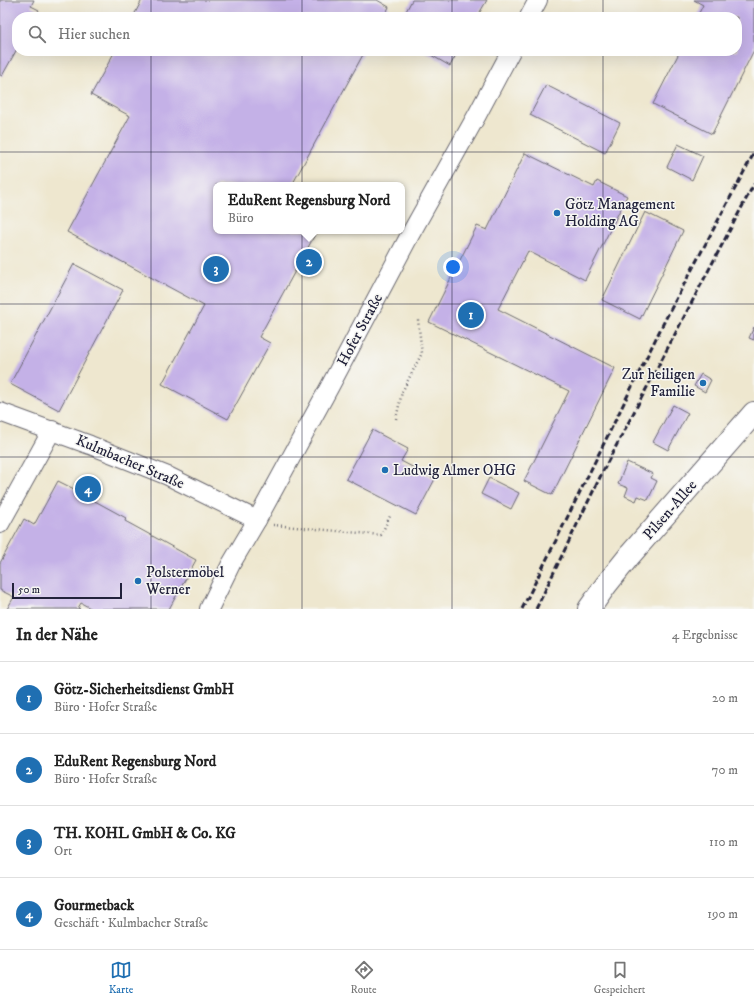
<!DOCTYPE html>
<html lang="de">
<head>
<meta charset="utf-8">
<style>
	body { margin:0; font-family:"IM FELL DW Pica",serif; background:#f2f2f2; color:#222 }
	.scale { position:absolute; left:12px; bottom:10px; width:110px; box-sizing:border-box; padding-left:4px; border:2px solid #22223b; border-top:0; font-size:11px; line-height:14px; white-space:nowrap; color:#22223b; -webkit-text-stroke:3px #f6f6f2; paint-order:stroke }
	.you { position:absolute; left:453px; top:267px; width:14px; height:14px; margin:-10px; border:3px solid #fff; border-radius:50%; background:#1a73e8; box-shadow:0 0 0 6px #1a73e833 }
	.badge { display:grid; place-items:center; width:26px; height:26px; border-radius:50%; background:#1f6fb2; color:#fff; font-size:13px; font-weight:700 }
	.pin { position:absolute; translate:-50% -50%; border:2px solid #fff; box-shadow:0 1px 4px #0006 }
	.popup { position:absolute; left:213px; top:182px; width:192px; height:52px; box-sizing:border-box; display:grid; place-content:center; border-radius:8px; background:#fff; filter:drop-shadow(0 1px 3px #0005); font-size:13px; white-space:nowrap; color:#767676 }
	.popup b { font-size:15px; color:#222 }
	.popup::after { content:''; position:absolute; left:50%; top:100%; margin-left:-8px; border:8px solid transparent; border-top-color:#fff }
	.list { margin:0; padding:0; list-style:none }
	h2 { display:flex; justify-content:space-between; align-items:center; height:52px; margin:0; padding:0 16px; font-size:17px }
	h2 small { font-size:13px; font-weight:400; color:#767676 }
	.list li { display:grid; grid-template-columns:26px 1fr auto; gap:12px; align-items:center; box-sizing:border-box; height:72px; padding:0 16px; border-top:1px solid #e0e0e0 }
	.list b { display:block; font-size:15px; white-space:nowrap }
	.list p { margin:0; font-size:13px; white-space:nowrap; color:#767676 }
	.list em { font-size:13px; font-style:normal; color:#767676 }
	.icon { flex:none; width:22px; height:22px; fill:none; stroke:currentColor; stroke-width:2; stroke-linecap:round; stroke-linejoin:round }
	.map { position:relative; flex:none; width:754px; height:609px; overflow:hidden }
	.search { position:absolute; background:#fff; box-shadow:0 4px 16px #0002; left:12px; right:12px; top:12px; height:44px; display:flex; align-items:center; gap:10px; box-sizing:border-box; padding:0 14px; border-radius:16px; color:#767676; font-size:15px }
	.sheet { height:340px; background:#fff }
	nav { display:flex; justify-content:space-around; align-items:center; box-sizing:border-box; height:56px; border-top:1px solid #e0e0e0; background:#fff; font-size:11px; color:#767676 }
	nav a { display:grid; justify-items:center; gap:2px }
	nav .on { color:#1f6fb2 }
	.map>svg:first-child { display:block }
	.building { fill:#c4b1e7 }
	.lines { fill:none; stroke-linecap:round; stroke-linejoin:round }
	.street-casing { stroke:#69676f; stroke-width:20 }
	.secondary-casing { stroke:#69676f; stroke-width:24 }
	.path { stroke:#69676f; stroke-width:2.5; stroke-dasharray:1 3; stroke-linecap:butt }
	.street { stroke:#fff; stroke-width:18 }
	.secondary { stroke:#fff; stroke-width:22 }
	.rail { stroke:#22223b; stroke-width:3; stroke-dasharray:6 3; stroke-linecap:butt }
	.grid { fill:none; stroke:#22223b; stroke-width:1; stroke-opacity:0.55 }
	.poi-dot { fill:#1f6fb2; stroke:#f6f6f2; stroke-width:1.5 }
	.labels { text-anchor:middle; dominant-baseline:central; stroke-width:3; stroke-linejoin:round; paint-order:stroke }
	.poi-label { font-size:15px; fill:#22223b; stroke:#f6f6f2; text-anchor:start }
	.street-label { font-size:15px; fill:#22223b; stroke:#f6f6f2 }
</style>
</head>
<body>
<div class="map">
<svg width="754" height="609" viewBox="0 0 754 609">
	<rect width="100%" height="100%" fill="#f6f6f2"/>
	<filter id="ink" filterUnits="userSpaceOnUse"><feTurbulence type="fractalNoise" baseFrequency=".025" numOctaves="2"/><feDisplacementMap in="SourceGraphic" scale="8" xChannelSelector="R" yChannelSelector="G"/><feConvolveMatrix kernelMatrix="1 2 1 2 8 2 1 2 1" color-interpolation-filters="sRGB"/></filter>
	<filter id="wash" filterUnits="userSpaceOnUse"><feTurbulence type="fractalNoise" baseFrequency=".012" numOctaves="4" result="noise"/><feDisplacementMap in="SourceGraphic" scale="16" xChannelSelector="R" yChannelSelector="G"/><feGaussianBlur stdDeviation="0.9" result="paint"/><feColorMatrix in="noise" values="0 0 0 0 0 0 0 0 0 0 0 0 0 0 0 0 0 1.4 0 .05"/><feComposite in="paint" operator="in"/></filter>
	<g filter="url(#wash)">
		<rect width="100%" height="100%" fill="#eee7cf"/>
		<g id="blocks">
			<!-- building -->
			<g class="building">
				<polygon points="0,0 34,0 31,6 39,10 35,17 17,17 17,49 2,76 0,75"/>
				<polygon points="142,0 377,0 389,7 384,17 133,17"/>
				<polygon points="412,0 487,0 477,17 403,17"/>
				<polygon points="694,0 754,0 754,50 712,134 653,104 680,51 737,51 737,17 697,17 703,5"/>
				<polygon points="115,51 365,51 292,185 216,185 216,231 317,231 259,337 270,343 228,419 162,384 204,306 67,232 130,116 91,95"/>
				<polygon points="424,51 458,51 450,66"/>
				<polygon points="546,85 620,123 605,153 530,115"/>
				<polygon points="678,144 703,156 692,180 667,167"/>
				<polygon points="525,153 594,187 597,181 627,196 585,280 528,251 498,309 615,368 552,495 524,481 569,391 429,322 477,226 487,230"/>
				<polygon points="645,212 683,231 640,319 602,300"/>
				<polygon points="74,264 123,290 59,410 10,384"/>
				<polygon points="754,327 754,340 749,338"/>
				<polygon points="701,374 711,380 705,392 694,386"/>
				<polygon points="673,405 688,413 668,450 653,442"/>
				<polygon points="372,430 408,449 401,461 435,479 416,515 346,479"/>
				<polygon points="627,462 653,474 651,478 657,481 648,500 638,496 636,501 625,496 628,488 618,484"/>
				<polygon points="83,477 100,487 93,500 126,518 125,521 196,560 169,609 92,609 81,603 78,608 80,609 7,609 14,597 0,590 0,563 24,519 34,525 58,481 76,490"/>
				<polygon points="489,478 519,493 511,509 481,494"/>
			</g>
		</g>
	</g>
	<g filter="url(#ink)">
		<use href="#blocks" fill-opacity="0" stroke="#69676f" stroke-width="1"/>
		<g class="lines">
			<defs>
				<g id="street">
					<polyline points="529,17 538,0"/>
					<polyline points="0,412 90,445 168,476 257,520"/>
					<polyline points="0,524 52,430"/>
					<polyline points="209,609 231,564 257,520 330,386 411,233 477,115 511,51"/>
				</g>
				<polyline id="secondary" points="589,609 606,585 630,555 754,413"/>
			</defs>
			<!-- street casing -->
			<use href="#street" class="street-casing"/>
			<!-- secondary casing -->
			<use href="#secondary" class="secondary-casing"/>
			<!-- path -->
			<g class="path">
				<polyline points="396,419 402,392 422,353 418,320"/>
				<polyline points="273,525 381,535 391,514"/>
			</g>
			<!-- street -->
			<use href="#street" class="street"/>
			<!-- secondary -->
			<use href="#secondary" class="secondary"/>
			<!-- rail -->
			<g class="rail">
				<polyline points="522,609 665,320 754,153"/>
				<polyline points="536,609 604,469 754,184"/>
			</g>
		</g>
	</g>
	<!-- grid -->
	<path class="grid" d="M151 0V17M302 0V17M452 0V17M603 0V17M151 51V609M302 51V609M452 51V609M603 51V609M0 152H754M0 304H754M0 457H754"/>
	<!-- markers -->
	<g class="poi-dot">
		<circle cx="557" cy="213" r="4"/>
		<circle cx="703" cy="383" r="4"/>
		<circle cx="385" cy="470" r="4"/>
		<circle cx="138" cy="581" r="4"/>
	</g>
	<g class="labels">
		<!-- poi labels -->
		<g class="poi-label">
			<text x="565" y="204">Götz Management<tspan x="565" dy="17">Holding AG</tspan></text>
			<text x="695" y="374" text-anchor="end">Zur heiligen<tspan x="695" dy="17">Familie</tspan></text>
			<text x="393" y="470">Ludwig Almer OHG</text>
			<text x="146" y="572">Polstermöbel<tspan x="146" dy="17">Werner</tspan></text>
		</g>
		<!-- street labels -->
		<g class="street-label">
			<text transform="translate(360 330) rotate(-62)">Hofer Straße</text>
			<text transform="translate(130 462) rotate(23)">Kulmbacher Straße</text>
			<text transform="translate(670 510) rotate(-49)">Pilsen-Allee</text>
		</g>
	</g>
</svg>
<div class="scale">50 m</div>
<div class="you"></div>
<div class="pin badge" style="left:471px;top:315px">1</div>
<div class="pin badge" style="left:309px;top:262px">2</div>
<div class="popup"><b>EduRent Regensburg Nord</b>Büro</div>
<div class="pin badge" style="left:216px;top:269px">3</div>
<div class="pin badge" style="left:88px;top:489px">4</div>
<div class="search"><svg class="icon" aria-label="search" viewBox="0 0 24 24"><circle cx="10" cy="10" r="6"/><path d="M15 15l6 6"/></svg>Hier suchen</div>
</div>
<section class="sheet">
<h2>In der Nähe<small>4 Ergebnisse</small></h2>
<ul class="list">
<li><span class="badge">1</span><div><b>Götz-Sicherheitsdienst GmbH</b><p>Büro · Hofer Straße</p></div><em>20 m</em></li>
<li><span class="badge">2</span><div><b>EduRent Regensburg Nord</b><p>Büro · Hofer Straße</p></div><em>70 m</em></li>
<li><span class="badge">3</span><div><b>TH. KOHL GmbH &amp; Co. KG</b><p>Ort</p></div><em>110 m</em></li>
<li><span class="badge">4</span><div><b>Gourmetback</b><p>Geschäft · Kulmbacher Straße</p></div><em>190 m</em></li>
</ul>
</section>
<nav>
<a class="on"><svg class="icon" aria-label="map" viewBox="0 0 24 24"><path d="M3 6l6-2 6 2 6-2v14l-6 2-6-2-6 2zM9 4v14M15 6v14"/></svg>Karte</a>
<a><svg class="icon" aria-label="directions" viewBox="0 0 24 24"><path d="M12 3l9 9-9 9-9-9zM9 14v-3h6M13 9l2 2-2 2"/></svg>Route</a>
<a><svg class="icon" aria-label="saved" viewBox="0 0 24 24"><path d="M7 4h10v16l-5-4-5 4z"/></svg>Gespeichert</a>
</nav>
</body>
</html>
